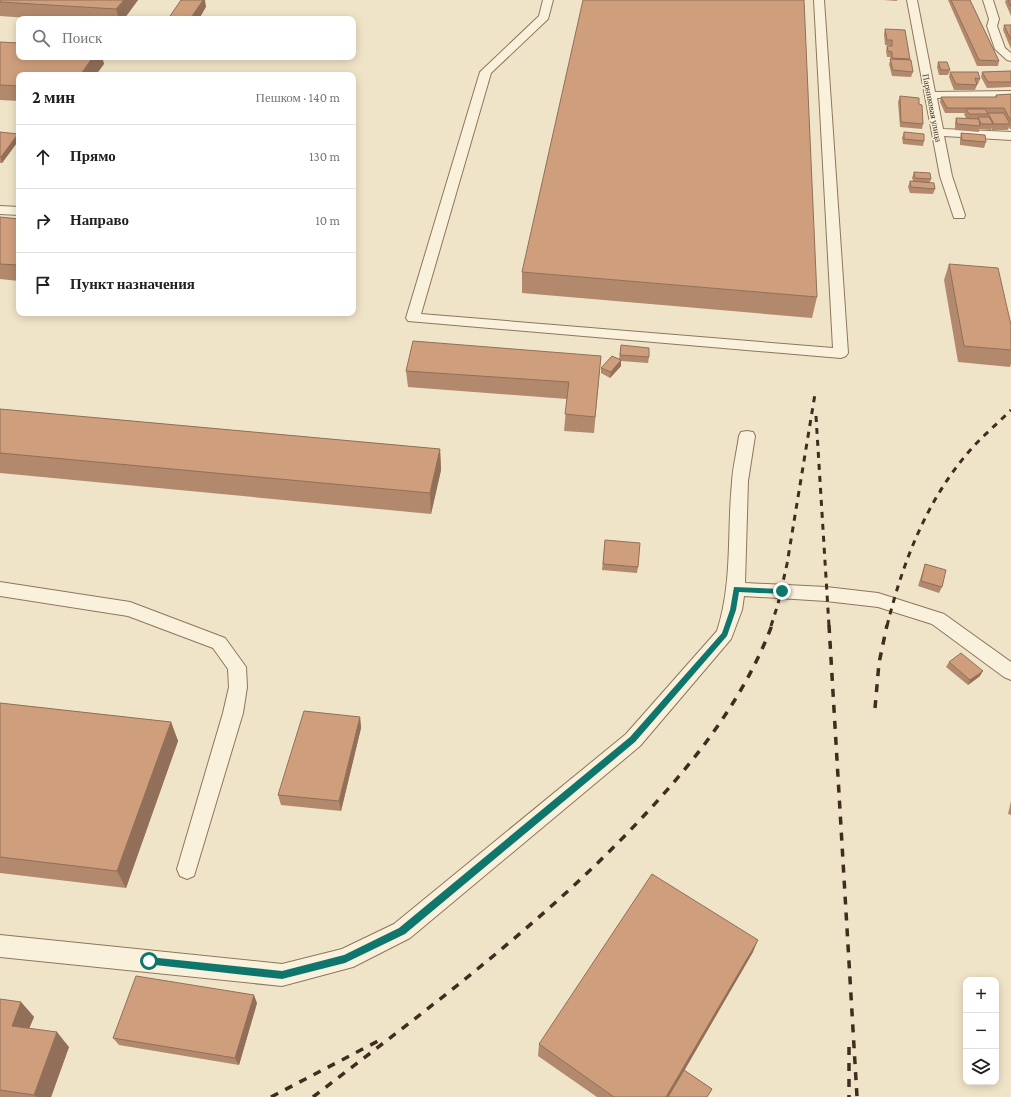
<!DOCTYPE html>
<html lang="ru">
<head>
<meta charset="utf-8">
<style>
	body { margin:0; font-family:"Crimson Pro",serif; background:#f2f2f2; color:#222 }
	.controls { position:absolute; right:12px; bottom:12px; display:grid; overflow:hidden; border-radius:8px; box-shadow:0 2px 10px #0003 }
	.controls button { width:36px; height:36px; display:grid; place-items:center; padding:0; border:0; border-bottom:1px solid #e0e0e0; background:#fff; color:#222; font:20px sans-serif }
	.stop { position:absolute; width:12px; height:12px; margin:-9px; border:3px solid #0f766e; border-radius:50%; background:#fff }
	.stop.end { background:#0f766e; border-color:#fff; box-shadow:0 1px 4px #0008 }
	.list { margin:0; padding:0; list-style:none }
	h2 { display:flex; justify-content:space-between; align-items:center; height:52px; margin:0; padding:0 16px; font-size:17px }
	h2 small { font-size:13px; font-weight:400; color:#767676 }
	.list li { display:grid; grid-template-columns:26px 1fr auto; gap:12px; align-items:center; box-sizing:border-box; height:64px; padding:0 16px; border-top:1px solid #e0e0e0 }
	.list b { display:block; font-size:15px; white-space:nowrap }
	.list em { font-size:13px; font-style:normal; color:#767676 }
	.icon { flex:none; width:22px; height:22px; fill:none; stroke:currentColor; stroke-width:2; stroke-linecap:round; stroke-linejoin:round }
	.map { position:relative; flex:none; width:1011px; height:1097px; overflow:hidden }
	.search { position:absolute; background:#fff; box-shadow:0 2px 10px #0003; left:16px; top:16px; width:340px; height:44px; display:flex; align-items:center; gap:10px; box-sizing:border-box; padding:0 14px; border-radius:8px; color:#767676; font-size:15px }
	.panel { position:absolute; background:#fff; box-shadow:0 2px 10px #0003; left:16px; top:72px; width:340px; height:244px; border-radius:8px }
	.map>svg:first-child { display:block }
	.lines { fill:none; stroke-linecap:round; stroke-linejoin:round }
	.lane-casing { stroke:#8d765c; stroke-width:2 }
	.lane { fill:#faf1dc; fill-rule:evenodd }
	.rail-far1 { stroke:#3d2e20; stroke-width:3; stroke-dasharray:6 6; stroke-linecap:butt }
	.rail { stroke:#3d2e20; stroke-width:3.5; stroke-dasharray:8 8; stroke-linecap:butt }
	.wall { fill:#b2896c }
	.shaded-wall { fill:#916f58 }
	.building { fill:#cf9f7d; stroke:#916f58 }
	.route { fill:#0f766e }
	.labels { text-anchor:middle; dominant-baseline:central; stroke-width:3; stroke-linejoin:round; paint-order:stroke }
	.far-street-label { font-size:9px; fill:#3d2e20; stroke:#f7eed8 }
</style>
</head>
<body>
<div class="map">
<svg width="1011" height="1097" viewBox="0 0 1011 1097">
	<rect width="100%" height="100%" fill="#f0e4c8"/>
	<g class="lines">
		<defs>
			<g id="lane">
				<polygon points="543,0 553,0 548,19 491,73 421,314 833,348 814,0 824,0 848,353 846,356 841,358 408,321 406,318 480,72 539,16"/>
				<polygon points="907,0 917,0 935,92 1011,91 1011,97 937,98 943,129 1011,132 1011,140 944,136 952,176 965,215 964,218 954,218 940,176"/>
				<polygon points="983,0 993,0 999,19 997,26 1005,48 1011,53 1011,61 1007,60 995,49 987,26 989,19"/>
				<polygon points="0,206 19,207 19,215 0,214"/>
				<path d="M747 431 753 432 755 436 748 481 745 583 826 587 878 593 944 614 1011 662V680L1004 677 932 624 878 607 826 601 744 596 742 610 731 639 640 746 410 938 353 967 282 986 0 957V935L282 964 342 949 394 924 626 734 717 631C733 582 727 531 732 482 733 466 737 451 739 436L741 432Z"/>
				<polygon points="0,582 130,602 225,638 246,667 247,687 243,713 194,876 187,879 180,876 177,869 223,713 229,687 228,669 213,648 128,616 0,596"/>
			</g>
		</defs>
		<!-- lane casing -->
		<use href="#lane" class="lane-casing"/>
		<!-- lane -->
		<use href="#lane" class="lane"/>
		<!-- rail-far1 -->
		<g class="rail-far1">
			<polyline points="816,416 829,626"/>
			<polyline points="771,626 778,604 787,564 815,394"/>
			<path d="M887 626C902 565 925 504 966 455 979 439 996 425 1011 410"/>
		</g>
		<!-- rail -->
		<g class="rail">
			<polyline points="829,625 857,1097"/>
			<polyline points="875,708 879,663 887,625"/>
			<polyline points="849,1047 849,1097"/>
			<polyline points="271,1097 380,1040"/>
			<path d="M313 1097C425 1011 540 926 637 823 692 765 744 700 772 625"/>
		</g>
	</g>
	<!-- wall -->
	<g class="wall">
		<polygon points="0,0 138,0 124,19 43,19 0,16"/>
		<polygon points="883,0 897,0 897,1"/>
		<polygon points="948,0 970,0 999,61 998,66 977,66"/>
		<polygon points="1006,0 1011,0 1011,16 1005,2"/>
		<polygon points="1004,25 1011,25 1011,49 1003,30"/>
		<polygon points="885,29 910,59 913,72 911,77 892,76 889,64 891,59 890,57 887,57 886,51 887,46 891,46 885,45 884,34"/>
		<polygon points="0,42 19,57 102,57 104,64 19,75 19,101 0,100"/>
		<polygon points="938,62 950,70 948,75 939,75 937,67"/>
		<polygon points="1011,71 1011,87 987,88 981,77 982,72"/>
		<polygon points="950,72 980,79 978,84 977,84 977,85 975,90 954,90 949,77"/>
		<polygon points="1011,94 1011,129 1010,129 1009,127 1008,130 992,130 992,128 991,130 979,129 979,132 955,130 955,123 956,118 966,118 964,114 965,113 945,113 940,102 941,97 995,97 996,95"/>
		<polygon points="900,96 919,104 923,124 922,129 900,127 898,102"/>
		<polygon points="0,132 19,137 19,140 2,163 0,163"/>
		<polygon points="904,132 924,141 923,146 903,144 902,138"/>
		<polygon points="961,133 986,142 984,148 960,145 960,139"/>
		<polygon points="914,172 931,179 930,182 935,189 933,194 910,193 908,187 910,181 913,181 912,178"/>
		<polygon points="0,217 19,219 19,281 0,279"/>
		<polygon points="949,264 1011,325 1011,364 1010,367 958,362 944,280"/>
		<polygon points="522,272 817,297 812,318 522,293"/>
		<polygon points="621,345 649,357 648,363 621,361 621,366 610,378 601,373 601,368 619,359"/>
		<polygon points="601,356 594,433 564,431 567,399 408,387 406,371"/>
		<polygon points="0,409 440,449 441,470 431,514 0,473"/>
		<polygon points="605,540 638,567 637,573 602,570"/>
		<polygon points="925,564 942,587 939,593 918,586 923,570"/>
		<polygon points="949,662 980,676 968,685 946,667"/>
		<polygon points="0,703 171,722 178,741 126,888 0,873"/>
		<polygon points="360,717 361,728 341,811 281,805 278,795"/>
		<polygon points="1011,801 1011,815 1008,814"/>
		<polygon points="753,952 684,1070 712,1089 707,1097 597,1097 538,1056 539,1044"/>
		<polygon points="0,999 21,1002 34,1017 29,1028 69,1047 51,1097 0,1097"/>
		<polygon points="257,1003 239,1065 119,1045 113,1038"/>
	</g>
	<!-- shaded-wall -->
	<g class="shaded-wall">
		<polygon points="124,0 138,0 124,19 119,19 116,9"/>
		<polygon points="203,0 205,0 206,7 199,19 190,19"/>
		<polygon points="93,57 102,57 104,64 96,75 80,75"/>
		<polygon points="18,134 19,137 19,140 2,163 1,157"/>
		<polygon points="621,360 621,366 610,378 611,372"/>
		<polygon points="440,449 441,470 431,514 430,493"/>
		<polygon points="983,671 980,676 968,685 970,680"/>
		<polygon points="360,717 361,728 341,811 339,801"/>
		<polygon points="171,722 178,741 126,888 117,871"/>
		<polygon points="758,940 753,952 669,1097 666,1097"/>
		<polygon points="254,995 257,1003 239,1065 235,1058"/>
		<polygon points="21,1002 34,1017 24,1041 12,1026"/>
		<polygon points="57,1032 69,1047 51,1097 36,1097 34,1095"/>
	</g>
	<!-- building -->
	<g class="building">
		<polygon points="0,0 124,0 116,9 0,2"/>
		<polygon points="181,0 203,0 190,19 168,19"/>
		<polygon points="583,0 804,0 817,297 522,272"/>
		<polygon points="951,0 970,0 999,61 979,60"/>
		<polygon points="1008,0 1011,0 1011,7"/>
		<polygon points="1004,25 1011,25 1011,40"/>
		<polygon points="885,29 905,30 910,59 892,58 892,52 888,51 887,46 892,46 892,40 887,40"/>
		<polygon points="0,42 19,43 19,57 93,57 80,75 19,75 19,86 0,85"/>
		<polygon points="890,59 911,60 913,72 893,70"/>
		<polygon points="938,62 947,62 950,70 941,70"/>
		<polygon points="1011,71 1011,82 988,82 982,72"/>
		<polygon points="950,72 978,72 980,79 975,78 977,85 956,84"/>
		<polygon points="1011,94 1011,121 1004,108 947,108 941,97 997,97 996,95"/>
		<polygon points="900,96 919,98 919,104 922,105 923,124 901,122"/>
		<polygon points="966,109 985,109 988,114 969,114"/>
		<polygon points="988,113 1004,113 1010,124 994,124"/>
		<polygon points="978,117 989,117 993,124 981,124"/>
		<polygon points="956,118 979,119 980,126 957,124"/>
		<polygon points="0,132 18,134 1,157 0,157"/>
		<polygon points="904,132 924,134 924,141 904,139"/>
		<polygon points="961,133 985,135 986,142 962,140"/>
		<polygon points="914,172 930,173 931,179 915,178"/>
		<polygon points="910,181 934,183 935,189 911,187"/>
		<polygon points="0,217 19,219 19,265 0,264"/>
		<polygon points="949,264 998,268 1011,325 1011,350 964,346"/>
		<polygon points="413,341 601,356 595,417 565,414 569,382 406,371"/>
		<polygon points="621,345 649,348 649,357 620,355"/>
		<polygon points="612,356 621,360 611,372 601,368"/>
		<polygon points="0,409 440,449 430,493 0,453"/>
		<polygon points="605,540 640,543 638,567 603,564"/>
		<polygon points="925,564 946,570 942,587 921,581"/>
		<polygon points="961,653 983,671 970,680 949,662"/>
		<polygon points="0,703 171,722 117,871 0,857"/>
		<polygon points="304,711 360,717 339,801 278,795"/>
		<polygon points="652,874 758,940 666,1097 614,1097 539,1044"/>
		<polygon points="136,976 254,995 235,1058 113,1038"/>
		<polygon points="0,999 21,1002 12,1026 57,1032 34,1095 0,1090"/>
		<polygon points="684,1070 712,1089 707,1097 668,1097"/>
	</g>
	<!-- route -->
	<polygon class="route" points="734,587 782,589 786,591 782,594 739,592 736,610 727,636 635,742 405,934 345,963 282,979 146,964 146,958 149,957 282,971 344,955 399,928 630,737 722,633 730,610"/>
	<g class="labels">
		<!-- far-street labels -->
		<g class="far-street-label">
			<text transform="translate(932 108) rotate(79)">Парниковая улица</text>
		</g>
	</g>
</svg>
<div class="controls">
<button>+</button>
<button>−</button>
<button><svg class="icon" aria-label="layers" viewBox="0 0 24 24"><path d="M12 4l9 5-9 5-9-5zM3 14l9 5 9-5"/></svg></button>
</div>
<div class="stop" style="left:149px;top:961px"></div>
<div class="stop end" style="left:782px;top:591px"></div>
<div class="search"><svg class="icon" aria-label="search" viewBox="0 0 24 24"><circle cx="10" cy="10" r="6"/><path d="M15 15l6 6"/></svg>Поиск</div>
<section class="panel">
<h2>2 мин<small>Пешком · 140 m</small></h2>
<ul class="list">
<li><svg class="icon" aria-label="ahead" viewBox="0 0 24 24"><path d="M12 20V5M6 11l6-6 6 6"/></svg><div><b>Прямо</b></div><em>130 m</em></li>
<li><svg class="icon" aria-label="right" viewBox="0 0 24 24"><path d="M7 20v-9h11M14 6l5 5-5 5"/></svg><div><b>Направо</b></div><em>10 m</em></li>
<li><svg class="icon" aria-label="arrive" viewBox="0 0 24 24"><path d="M6 21V4h12l-3 4 3 4H6"/></svg><div><b>Пункт назначения</b></div></li>
</ul>
</section>
</div>
</body>
</html>
